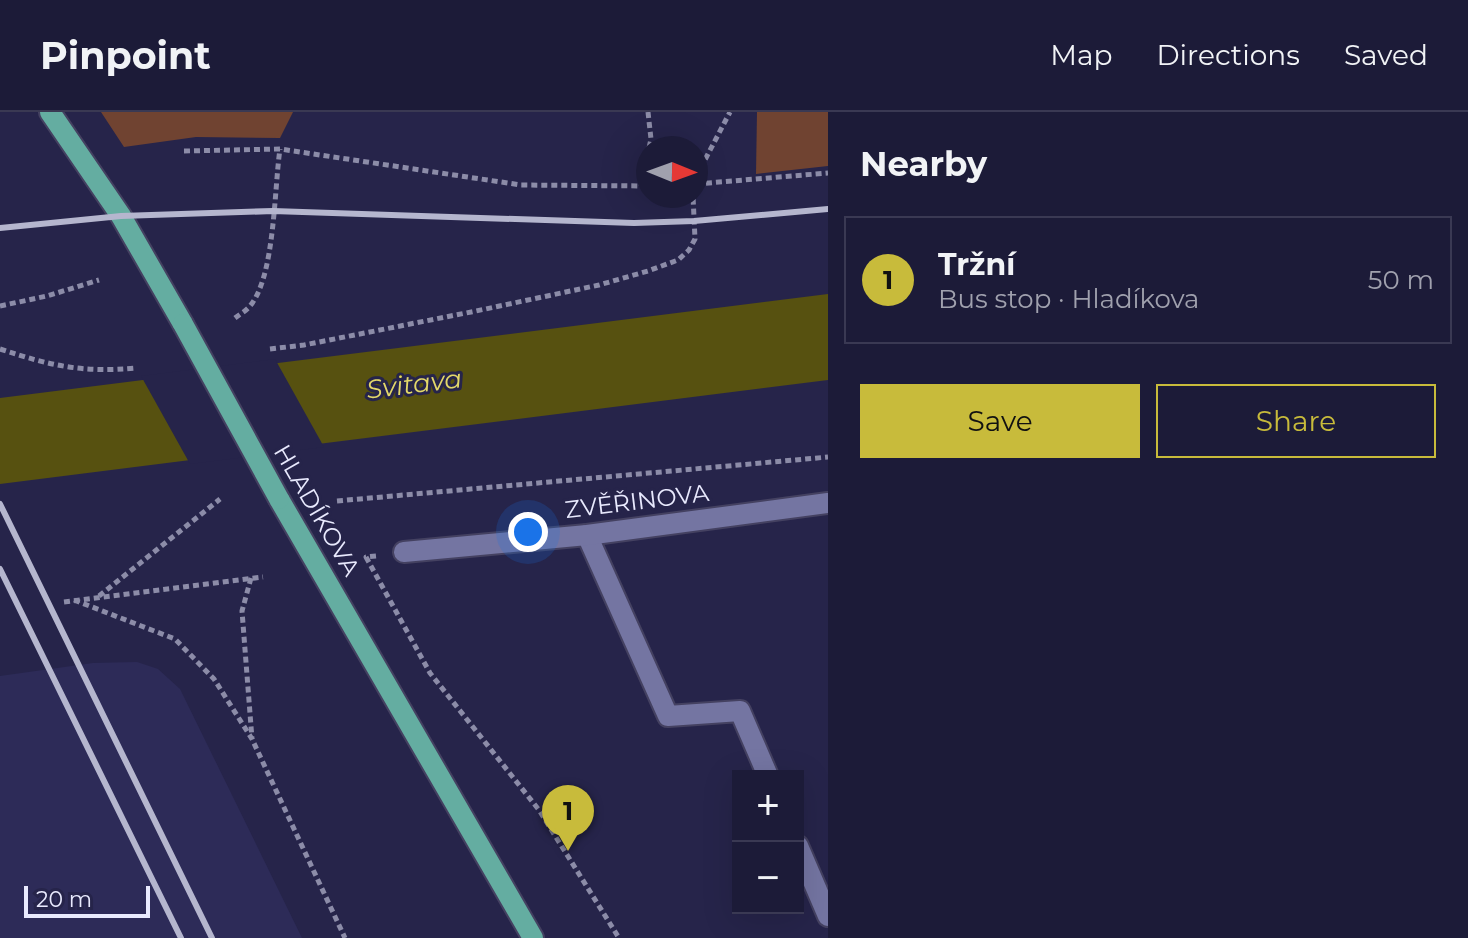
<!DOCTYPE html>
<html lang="en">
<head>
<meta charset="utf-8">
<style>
	body { margin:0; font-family:Montserrat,sans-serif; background:#292843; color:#f1f3f6 }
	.controls { position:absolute; right:24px; bottom:24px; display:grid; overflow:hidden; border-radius:0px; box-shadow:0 8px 32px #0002 }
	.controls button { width:72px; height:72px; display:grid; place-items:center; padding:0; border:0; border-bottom:2px solid #3a3953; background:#1c1b38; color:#f1f3f6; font:40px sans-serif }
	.compass { position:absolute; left:636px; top:24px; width:72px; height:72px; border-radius:50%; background:#1c1b38; box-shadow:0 8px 32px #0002; rotate:91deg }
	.scale { position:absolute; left:24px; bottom:20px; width:126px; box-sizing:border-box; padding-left:8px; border:4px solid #e9eafe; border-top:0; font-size:22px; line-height:28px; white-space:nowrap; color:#e9eafe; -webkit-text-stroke:6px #26244a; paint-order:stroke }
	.you { position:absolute; left:528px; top:420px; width:28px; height:28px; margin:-20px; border:6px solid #fff; border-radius:50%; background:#1a73e8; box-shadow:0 0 0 12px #1a73e833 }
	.badge { display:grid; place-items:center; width:52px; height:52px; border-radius:50%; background:#c8bb3b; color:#111; font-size:26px; font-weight:700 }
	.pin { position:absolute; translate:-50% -66px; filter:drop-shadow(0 2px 4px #0008) }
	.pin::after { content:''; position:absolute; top:42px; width:28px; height:24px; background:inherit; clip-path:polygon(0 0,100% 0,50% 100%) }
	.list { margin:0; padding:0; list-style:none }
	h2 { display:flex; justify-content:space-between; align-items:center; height:104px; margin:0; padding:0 32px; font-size:34px }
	h2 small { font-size:26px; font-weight:400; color:#a0a1ae }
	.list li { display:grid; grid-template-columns:52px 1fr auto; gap:24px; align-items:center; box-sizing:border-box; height:128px; margin:0 16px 16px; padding:0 16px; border:2px solid #3a3953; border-radius:0px }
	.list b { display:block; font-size:30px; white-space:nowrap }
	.list p { margin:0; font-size:26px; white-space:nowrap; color:#a0a1ae }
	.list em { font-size:26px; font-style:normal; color:#a0a1ae }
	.actions { display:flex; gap:16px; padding:24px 32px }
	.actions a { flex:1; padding:18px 0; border:2px solid #c8bb3b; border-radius:0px; text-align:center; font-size:28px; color:#c8bb3b }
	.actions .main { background:#c8bb3b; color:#111 }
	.map { position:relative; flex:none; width:828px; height:826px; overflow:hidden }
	header { display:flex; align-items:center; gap:48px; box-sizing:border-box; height:112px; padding:0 40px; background:#1c1b38; border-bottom:2px solid #3a3953 }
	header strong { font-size:38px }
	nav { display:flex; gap:44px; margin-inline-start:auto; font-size:28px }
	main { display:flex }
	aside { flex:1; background:#1c1b38 }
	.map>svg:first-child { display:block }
	.built { fill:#2d2b58 }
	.green { fill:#704331 }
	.water { fill:#575110 }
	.pier { fill:#26244a }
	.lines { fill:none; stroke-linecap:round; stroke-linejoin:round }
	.service-casing { stroke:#444161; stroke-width:24 }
	.minor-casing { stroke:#444161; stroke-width:24 }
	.primary-casing { stroke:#444161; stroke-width:24 }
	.path { stroke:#8c8ca8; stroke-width:5; stroke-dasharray:6 4; stroke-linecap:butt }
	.service { stroke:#7475a2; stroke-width:20 }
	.minor { stroke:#7475a2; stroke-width:20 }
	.primary { stroke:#64ada1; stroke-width:20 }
	.rail { stroke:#b5b6ce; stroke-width:6 }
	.primary-bridge-casing { stroke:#444161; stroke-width:24; stroke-linecap:butt }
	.primary-bridge { stroke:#64ada1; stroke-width:20 }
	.labels { text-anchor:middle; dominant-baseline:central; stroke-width:6; stroke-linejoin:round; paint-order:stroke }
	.street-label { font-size:24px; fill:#e9eafe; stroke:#26244a }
	.water-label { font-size:26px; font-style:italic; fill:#e3d869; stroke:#26244a }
</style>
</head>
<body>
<header>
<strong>Pinpoint</strong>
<nav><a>Map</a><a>Directions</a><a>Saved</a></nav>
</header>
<main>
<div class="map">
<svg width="828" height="826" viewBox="0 0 828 826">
	<rect width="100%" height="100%" fill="#26244a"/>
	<!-- built -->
	<polygon class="built" points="137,550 158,557 180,577 302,826 0,826 0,564 93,551"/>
	<!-- green -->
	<g class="green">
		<polygon points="101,0 293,0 280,26 196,25 124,35"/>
		<polygon points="757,0 828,0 828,54 756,62"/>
	</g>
	<!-- water -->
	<polygon class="water" points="828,182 828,268 0,372 0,286"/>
	<!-- pier -->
	<polygon class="pier" points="275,247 324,335 190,352 141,264"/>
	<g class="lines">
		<defs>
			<g id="service">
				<polyline points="587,423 668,604 740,599 768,664"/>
				<polyline points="798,734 828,804"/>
			</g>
			<polyline id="minor" points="404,440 587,423 828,391"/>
			<g id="primary">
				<polyline points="50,0 121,104 183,212"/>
				<polyline points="279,387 533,826"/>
			</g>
		</defs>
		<!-- service casing -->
		<use href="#service" class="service-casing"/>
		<!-- minor casing -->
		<use href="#minor" class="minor-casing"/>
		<!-- primary casing -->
		<use href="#primary" class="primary-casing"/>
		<!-- path -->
		<g class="path">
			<polyline points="648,0 651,27 649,36"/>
			<polyline points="184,39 280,37 521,73 648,74"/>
			<polyline points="696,65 730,0"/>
			<polyline points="696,72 828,61"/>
			<polyline points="641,74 648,42"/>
			<polyline points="0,194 47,184 99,168"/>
			<path d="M235 206C240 202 246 199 250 194 275 164 274 78 280 37"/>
			<path d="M0 237C52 254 82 261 137 256"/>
			<polyline points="270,237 304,233 476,199 599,173 648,159 678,148 689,138 695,127 693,84"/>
			<polyline points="337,389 828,345"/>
			<polyline points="376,444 366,445 430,561 539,698 619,826"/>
			<polyline points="251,466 242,499 252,627"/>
			<polyline points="99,484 220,387"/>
			<polyline points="74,488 175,527 214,567 252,627 345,826"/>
			<polyline points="64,490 263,465"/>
		</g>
		<!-- service -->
		<use href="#service" class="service"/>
		<!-- minor -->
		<use href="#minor" class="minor"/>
		<!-- primary -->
		<use href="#primary" class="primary"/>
		<!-- rail -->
		<g class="rail">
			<polyline points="0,116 121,104 273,99 634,111 694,109 828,97"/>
			<polyline points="0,392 212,826"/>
			<polyline points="0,457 181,826"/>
		</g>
		<defs>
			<polyline id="primary-bridge" points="183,212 279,387"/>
		</defs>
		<!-- primary-bridge casing -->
		<use href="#primary-bridge" class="primary-bridge-casing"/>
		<!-- primary-bridge -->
		<use href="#primary-bridge" class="primary-bridge"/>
	</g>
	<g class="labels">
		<!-- street labels -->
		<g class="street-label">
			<text transform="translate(637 389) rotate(-7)">ZVĚŘINOVA</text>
			<text transform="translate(317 398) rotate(60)">HLADÍKOVA</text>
		</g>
		<!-- water labels -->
		<g class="water-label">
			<text transform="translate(414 272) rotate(-7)">Svitava</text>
		</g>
	</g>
</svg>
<div class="controls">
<button>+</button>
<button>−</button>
</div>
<svg class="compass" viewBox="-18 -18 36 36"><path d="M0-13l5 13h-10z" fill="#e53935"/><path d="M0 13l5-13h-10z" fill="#a0a1ae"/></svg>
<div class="scale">20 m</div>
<div class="you"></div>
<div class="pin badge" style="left:568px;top:739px">1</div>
</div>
<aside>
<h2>Nearby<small></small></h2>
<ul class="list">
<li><span class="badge">1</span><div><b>Tržní</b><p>Bus stop · Hladíkova</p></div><em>50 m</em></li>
</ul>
<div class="actions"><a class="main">Save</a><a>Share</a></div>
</aside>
</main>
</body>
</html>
